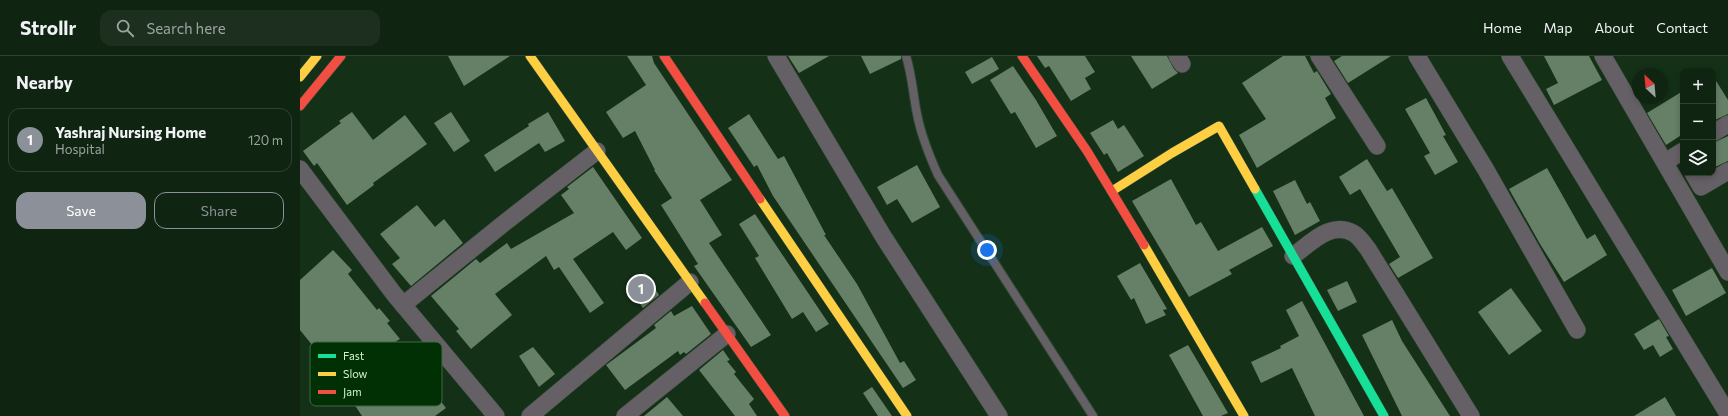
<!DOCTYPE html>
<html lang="en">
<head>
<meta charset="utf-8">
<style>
	body { margin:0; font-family:Commissioner,sans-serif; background:#1d301f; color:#f1f3f6 }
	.controls { position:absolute; right:12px; top:12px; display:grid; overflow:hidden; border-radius:8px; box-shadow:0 2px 6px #0003 }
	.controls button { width:36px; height:36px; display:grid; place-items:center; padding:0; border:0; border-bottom:1px solid #2f4131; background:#0f2411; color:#f1f3f6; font:20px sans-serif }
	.compass { position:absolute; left:1332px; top:12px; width:36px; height:36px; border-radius:50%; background:#0f2411; box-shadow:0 2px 6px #0003; rotate:334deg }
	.you { position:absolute; left:687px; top:194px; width:14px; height:14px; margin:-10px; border:3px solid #fff; border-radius:50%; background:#1a73e8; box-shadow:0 0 0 6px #1a73e833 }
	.badge { display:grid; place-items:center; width:26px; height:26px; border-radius:50%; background:#8c9099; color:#fff; font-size:13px; font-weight:700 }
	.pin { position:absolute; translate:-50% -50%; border:2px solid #fff; box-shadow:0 1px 4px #0006 }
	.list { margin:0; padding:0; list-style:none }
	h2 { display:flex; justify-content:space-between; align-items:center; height:52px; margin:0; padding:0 16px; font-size:17px }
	h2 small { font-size:13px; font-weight:400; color:#9ba49f }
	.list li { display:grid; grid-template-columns:26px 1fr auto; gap:12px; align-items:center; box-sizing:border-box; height:64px; margin:0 8px 8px; padding:0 8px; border:1px solid #2f4131; border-radius:12px }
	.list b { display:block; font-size:15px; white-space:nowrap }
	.list p { margin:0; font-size:13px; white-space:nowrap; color:#9ba49f }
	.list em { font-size:13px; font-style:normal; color:#9ba49f }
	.actions { display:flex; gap:8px; padding:12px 16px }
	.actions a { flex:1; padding:9px 0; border:1px solid #8c9099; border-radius:12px; text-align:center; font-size:14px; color:#8c9099 }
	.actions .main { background:#8c9099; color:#fff }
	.icon { flex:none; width:22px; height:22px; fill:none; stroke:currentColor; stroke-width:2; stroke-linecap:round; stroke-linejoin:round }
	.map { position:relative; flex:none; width:1428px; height:360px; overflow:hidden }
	header { display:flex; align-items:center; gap:24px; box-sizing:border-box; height:56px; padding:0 20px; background:#0f2411; border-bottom:1px solid #2f4131 }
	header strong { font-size:19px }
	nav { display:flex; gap:22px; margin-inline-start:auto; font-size:14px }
	.search { width:280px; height:36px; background:#1d301f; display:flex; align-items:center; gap:10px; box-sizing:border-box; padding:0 14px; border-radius:12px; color:#9ba49f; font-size:15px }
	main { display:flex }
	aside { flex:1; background:#0f2411 }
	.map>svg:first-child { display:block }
	.building { fill:#667f67 }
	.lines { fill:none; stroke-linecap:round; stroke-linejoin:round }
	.lane-casing { stroke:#314933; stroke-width:10 }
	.street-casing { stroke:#314933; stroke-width:18 }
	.fast-casing { stroke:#314933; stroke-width:10 }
	.slow-casing { stroke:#314933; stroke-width:10 }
	.jam-casing { stroke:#314933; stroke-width:10 }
	.lane { stroke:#646065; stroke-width:8 }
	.street { stroke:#646065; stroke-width:17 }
	.fast { stroke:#16e098; stroke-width:9 }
	.slow { stroke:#ffcf43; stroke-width:9 }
	.jam { stroke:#f24e42; stroke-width:9 }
	.key { fill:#003004; stroke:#3f6a42; stroke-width:1 }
	.key-label { font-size:11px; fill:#d2f2d2 }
</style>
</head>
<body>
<header>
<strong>Strollr</strong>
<div class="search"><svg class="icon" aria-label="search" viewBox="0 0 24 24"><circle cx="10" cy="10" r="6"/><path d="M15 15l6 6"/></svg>Search here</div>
<nav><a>Home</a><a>Map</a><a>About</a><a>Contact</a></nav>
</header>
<main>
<aside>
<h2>Nearby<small></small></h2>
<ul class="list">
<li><span class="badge">1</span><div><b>Yashraj Nursing Home</b><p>Hospital</p></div><em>120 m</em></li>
</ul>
<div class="actions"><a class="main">Save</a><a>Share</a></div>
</aside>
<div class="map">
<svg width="1428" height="360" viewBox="0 0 1428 360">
	<rect width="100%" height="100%" fill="#143017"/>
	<!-- building -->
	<g class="building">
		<polygon points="148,0 210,0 164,30"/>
		<polygon points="327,0 352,0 354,7 432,124 400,144 422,179 409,187 471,279 451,291 394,210 398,208 361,149 372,142 354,114 355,114 335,75 323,82 306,56 346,29"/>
		<polygon points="488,0 529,0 499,17"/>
		<polygon points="561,0 601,0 601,3 570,18"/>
		<polygon points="737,0 785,0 795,16 785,22 791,33 771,45 749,10 745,12"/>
		<polygon points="831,0 867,0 874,13 878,17 852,33"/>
		<polygon points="983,0 1005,0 1014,17 1017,15 1031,38 1025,42 1036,62 957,112 939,79 966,63 942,27"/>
		<polygon points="1042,0 1091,0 1048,27 1034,5"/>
		<polygon points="1244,0 1289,0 1302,24 1254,49 1246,33 1258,27"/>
		<polygon points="692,1 699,13 672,28 665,16"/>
		<polygon points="713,10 736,44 757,80 736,92 715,56 711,58 690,24"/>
		<polygon points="1413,20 1428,44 1428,58 1413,65"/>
		<polygon points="1383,35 1383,78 1366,89 1347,57"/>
		<polygon points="1126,42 1146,79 1143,80 1158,106 1135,119 1124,100 1130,97 1105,53"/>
		<polygon points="52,56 73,84 105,59 127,88 73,127 74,129 47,149 17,107 14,110 3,95 41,67 39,65"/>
		<polygon points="151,56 170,85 154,96 134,67"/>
		<polygon points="248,56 265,85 245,96 239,87 195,116 184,99 229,70 228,68"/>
		<polygon points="449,58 478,103 484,100 526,179 524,179 557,228 600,307 604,305 616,324 603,332 473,140 457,109 454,111 428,72"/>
		<polygon points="813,64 818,73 824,69 844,100 818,116 807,97 804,99 790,77"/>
		<polygon points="1428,80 1428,105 1413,112 1413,87"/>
		<polygon points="1067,103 1087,135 1092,132 1133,202 1098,222 1089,208 1100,201 1060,133 1050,139 1039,121"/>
		<polygon points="617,109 640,151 612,167 597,143 587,149 577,131"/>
		<polygon points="293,111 342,182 326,194 313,176 273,203 304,247 290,257 259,211 254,214 246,200 195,238 212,259 171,293 156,275 159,273 131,240 176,203 180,207 207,187 211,193 274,157 261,139 269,133 267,131"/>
		<polygon points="1247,112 1287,183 1295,178 1307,199 1264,226 1240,188 1209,133"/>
		<polygon points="871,123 896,169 901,166 918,195 962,171 973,190 929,214 932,218 889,241 832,145"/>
		<polygon points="995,124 1007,148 1010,146 1020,165 995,179 973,135"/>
		<polygon points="117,149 135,171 144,163 163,187 111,230 92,208 100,202 80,178"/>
		<polygon points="455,158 529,268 516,276 503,256 492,263 455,202 459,200 439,168"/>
		<polygon points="33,194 52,214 48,218 77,254 79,252 90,265 87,267 100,283 95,286 117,316 122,313 137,333 133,335 146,352 135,360 62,360 54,348 57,345 0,274 0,224"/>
		<polygon points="840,207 867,253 863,254 866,259 846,268 834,242 831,244 817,220"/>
		<polygon points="1412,212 1426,237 1386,260 1372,234"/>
		<polygon points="345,217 359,239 343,252 327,229"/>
		<polygon points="1047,225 1057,246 1038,255 1027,234"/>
		<polygon points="1211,232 1242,275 1209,299 1178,256"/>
		<polygon points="1002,245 1064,360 1015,360 992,312 961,327 951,306 981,292 980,290 999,280 986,254"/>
		<polygon points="392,250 411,278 386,298 384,296 380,299 378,295 325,334 306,309 356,272 354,269 371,255 374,260"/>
		<polygon points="1359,263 1369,280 1366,281 1373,293 1360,301 1353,289 1344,294 1334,278"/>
		<polygon points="1092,264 1102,285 1150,360 1102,360 1062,279"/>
		<polygon points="888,289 928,357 921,360 903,360 869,299"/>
		<polygon points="233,291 255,318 239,331 219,300"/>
		<polygon points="423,294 430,304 427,305 436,316 434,318 454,343 449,348 457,360 435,360 399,314"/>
		<polygon points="572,331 592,360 578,360 563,337"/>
		<polygon points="367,341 383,360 344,360"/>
		<polygon points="1365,341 1376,360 1334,360"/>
	</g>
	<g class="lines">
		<defs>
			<path id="lane" d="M606 0C612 19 613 38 617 58 621 79 629 99 638 119L793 360"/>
			<g id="street">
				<polyline points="476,0 583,180 699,360"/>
				<polyline points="877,0 882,8"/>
				<polyline points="1019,0 1077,90"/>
				<polyline points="1117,0 1186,114 1277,274"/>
				<polyline points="1210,0 1428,358"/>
				<polyline points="1303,0 1428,216"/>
				<polyline points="1413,77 1428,68"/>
				<polyline points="1365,106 1383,95"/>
				<polyline points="0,113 94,238 196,360"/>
				<polyline points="1393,117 1401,131 1428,115"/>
				<path d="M993 200C1011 187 1030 165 1053 177 1059 180 1064 188 1068 193L1171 360"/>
				<polyline points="103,249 203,168 297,95"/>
				<polyline points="230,360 390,226"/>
				<polyline points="325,360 427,278"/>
			</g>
			<polyline id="fast" points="955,133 1084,360"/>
			<g id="slow">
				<polyline points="230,0 405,247"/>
				<polyline points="0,21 17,0"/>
				<polyline points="812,135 872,97 919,70 955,133"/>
				<polyline points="460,143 607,360"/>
				<polyline points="844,189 944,360"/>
			</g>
			<g id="jam">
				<polyline points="364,0 460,143"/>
				<polyline points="722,0 787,95 844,189"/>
				<polyline points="0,50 41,0"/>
				<polyline points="405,247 485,360"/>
			</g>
		</defs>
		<!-- lane casing -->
		<use href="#lane" class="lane-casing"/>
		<!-- street casing -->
		<use href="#street" class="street-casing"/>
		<!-- fast casing -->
		<use href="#fast" class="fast-casing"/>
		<!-- slow casing -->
		<use href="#slow" class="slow-casing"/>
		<!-- jam casing -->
		<use href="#jam" class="jam-casing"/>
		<!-- lane -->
		<use href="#lane" class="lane"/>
		<!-- street -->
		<use href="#street" class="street"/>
		<!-- fast -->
		<use href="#fast" class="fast"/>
		<!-- slow -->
		<use href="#slow" class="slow"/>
		<!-- jam -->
		<use href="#jam" class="jam"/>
	</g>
	<!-- legend -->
	<rect x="10" y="286" width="132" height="64" rx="6" class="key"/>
	<rect x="18" y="298" width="18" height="4" fill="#16e098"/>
	<rect x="18" y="316" width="18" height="4" fill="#ffcf43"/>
	<rect x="18" y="334" width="18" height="4" fill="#f24e42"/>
	<g class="key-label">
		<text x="43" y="304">Fast</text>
		<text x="43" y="322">Slow</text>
		<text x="43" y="340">Jam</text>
	</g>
</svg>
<div class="controls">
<button>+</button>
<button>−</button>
<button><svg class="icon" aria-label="layers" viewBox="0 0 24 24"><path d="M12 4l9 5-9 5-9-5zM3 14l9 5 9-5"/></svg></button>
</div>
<svg class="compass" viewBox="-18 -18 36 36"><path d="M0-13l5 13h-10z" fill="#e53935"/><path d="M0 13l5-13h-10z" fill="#9ba49f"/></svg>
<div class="you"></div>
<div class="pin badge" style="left:341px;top:233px">1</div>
</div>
</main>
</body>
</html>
